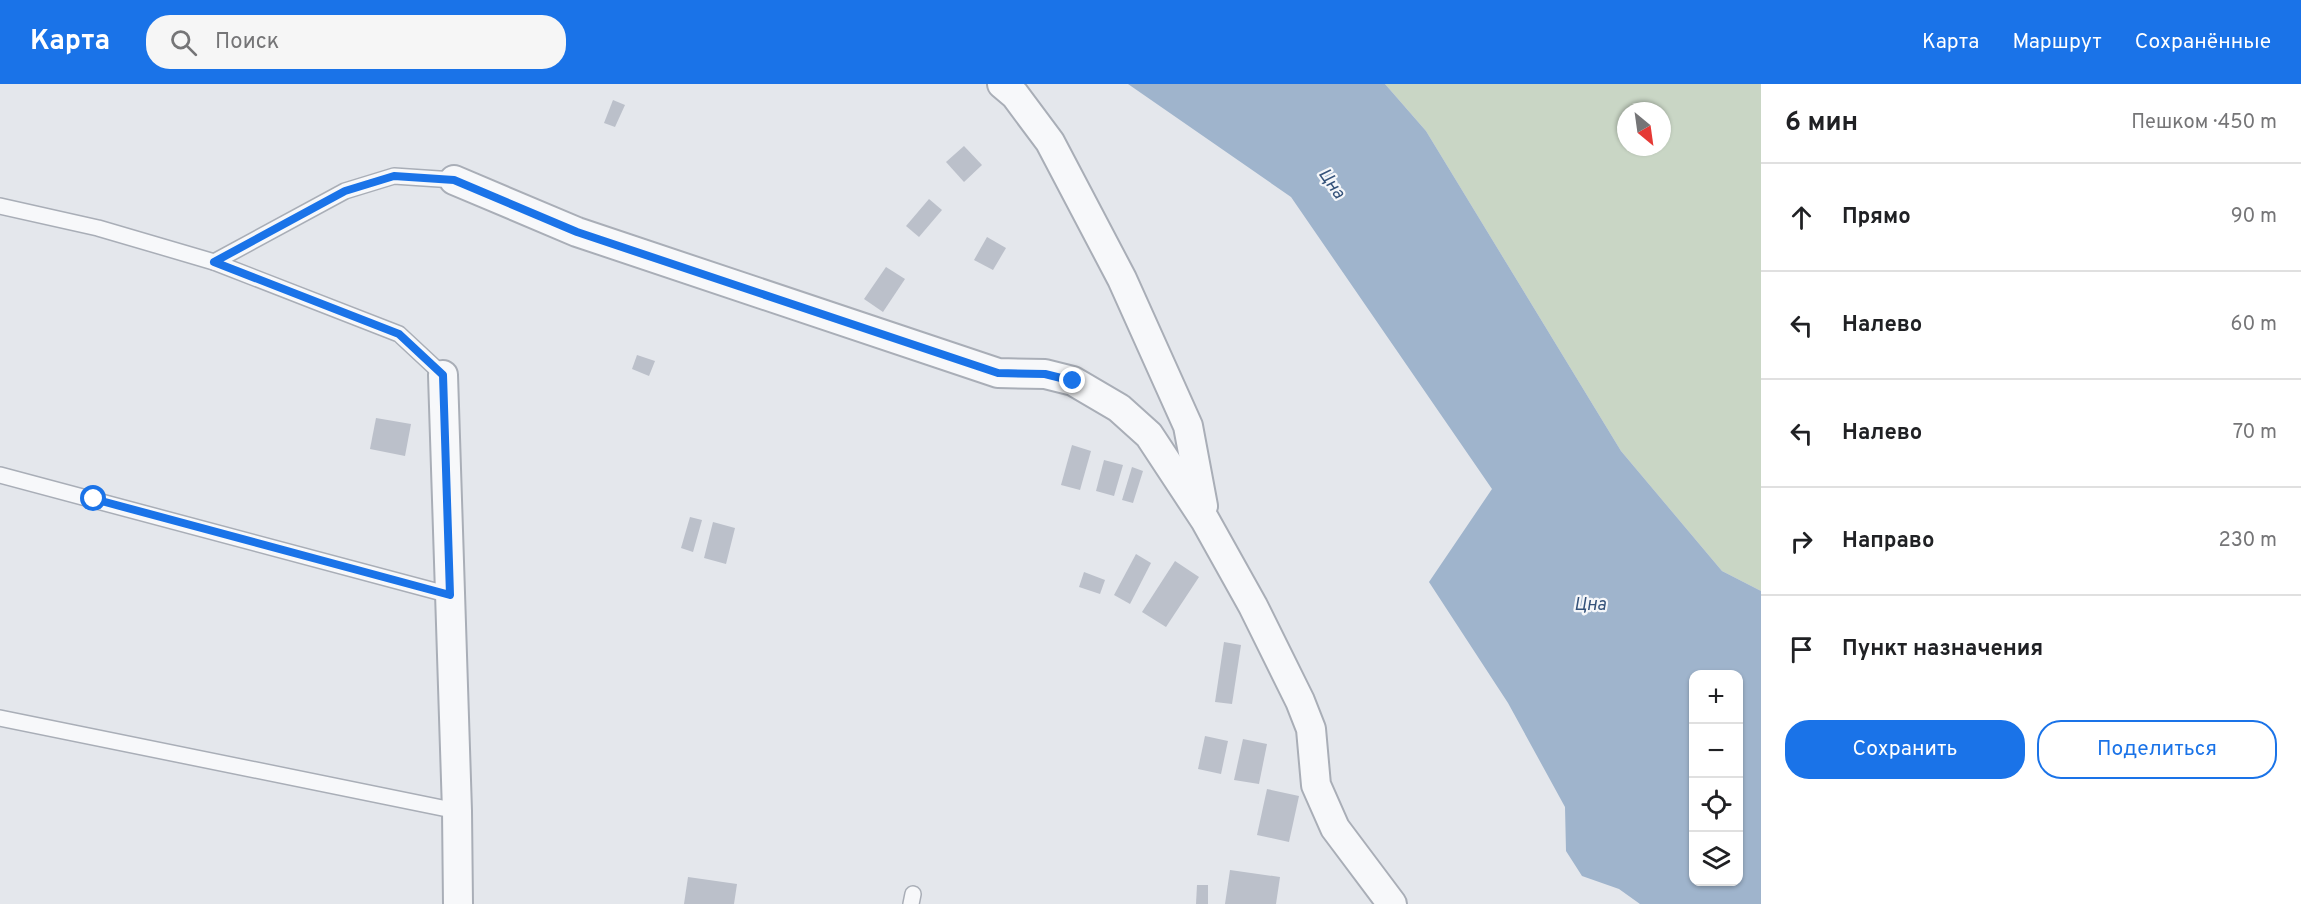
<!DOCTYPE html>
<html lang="ru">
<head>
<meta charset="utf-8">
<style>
	body { margin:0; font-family:Overpass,sans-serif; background:#f6f6f6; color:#202124 }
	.controls { position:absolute; right:18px; bottom:18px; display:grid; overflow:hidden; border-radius:12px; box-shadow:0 2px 4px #0004 }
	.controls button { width:54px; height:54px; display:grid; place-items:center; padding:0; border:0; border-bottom:2px solid #e0e0e0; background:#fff; color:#202124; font:30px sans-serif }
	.compass { position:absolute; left:1617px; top:18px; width:54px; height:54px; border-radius:50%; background:#fff; box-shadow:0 2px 4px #0004; rotate:151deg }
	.stop { position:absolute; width:18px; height:18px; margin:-14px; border:4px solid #1a73e8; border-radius:50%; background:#fff }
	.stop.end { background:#1a73e8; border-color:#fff; box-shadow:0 2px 6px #0008 }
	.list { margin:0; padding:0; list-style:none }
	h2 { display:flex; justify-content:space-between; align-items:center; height:78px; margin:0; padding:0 24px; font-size:26px }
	h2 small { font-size:20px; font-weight:400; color:#757577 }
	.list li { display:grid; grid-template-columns:39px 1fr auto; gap:18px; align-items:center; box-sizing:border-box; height:108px; padding:0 24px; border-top:2px solid #e0e0e0 }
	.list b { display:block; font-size:22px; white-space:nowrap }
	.list em { font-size:20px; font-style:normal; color:#757577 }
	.actions { display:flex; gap:12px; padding:18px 24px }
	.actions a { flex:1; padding:14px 0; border:2px solid #1a73e8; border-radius:24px; text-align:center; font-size:21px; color:#1a73e8 }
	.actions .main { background:#1a73e8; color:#fff }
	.icon { flex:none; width:33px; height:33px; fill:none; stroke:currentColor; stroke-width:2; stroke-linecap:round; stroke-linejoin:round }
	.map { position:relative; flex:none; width:1761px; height:820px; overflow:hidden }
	header { display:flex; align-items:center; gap:36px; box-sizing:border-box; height:84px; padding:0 30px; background:#1a73e8; color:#fff }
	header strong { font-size:28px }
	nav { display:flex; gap:33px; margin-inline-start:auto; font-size:21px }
	.search { width:420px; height:54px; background:#f6f6f6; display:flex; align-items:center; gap:15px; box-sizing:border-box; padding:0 21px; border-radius:24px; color:#757577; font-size:22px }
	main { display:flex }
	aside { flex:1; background:#fff }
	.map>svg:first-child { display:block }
	.green { fill:#c9d6c5; fill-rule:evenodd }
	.water { fill:#9fb4cc; fill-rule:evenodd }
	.building { fill:#bbc0ca }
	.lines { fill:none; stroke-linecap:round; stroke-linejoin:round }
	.service-casing { stroke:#a9aeb7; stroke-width:18 }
	.minor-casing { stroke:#a9aeb7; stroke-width:32 }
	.service { stroke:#f7f8fa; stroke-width:15 }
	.minor { stroke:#f7f8fa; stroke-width:28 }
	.route { stroke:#1a73e8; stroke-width:8 }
	.labels { text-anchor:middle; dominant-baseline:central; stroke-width:4.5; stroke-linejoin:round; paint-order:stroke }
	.water-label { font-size:18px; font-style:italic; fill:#34527a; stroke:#f4f6f9 }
</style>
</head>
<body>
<header>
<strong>Карта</strong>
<div class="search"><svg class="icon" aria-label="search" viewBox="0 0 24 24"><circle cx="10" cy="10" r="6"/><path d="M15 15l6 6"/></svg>Поиск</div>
<nav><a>Карта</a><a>Маршрут</a><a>Сохранённые</a></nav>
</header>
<main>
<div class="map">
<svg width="1761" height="820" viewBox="0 0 1761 820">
	<rect width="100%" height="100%" fill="#e4e7ec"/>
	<!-- green -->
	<path class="green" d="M1385 0H1761V507L1722 487 1621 367 1426 47ZM1626 27H1662V63H1626Z"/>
	<!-- water -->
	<path class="water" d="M1128 0H1385L1426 47 1621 367 1722 487 1761 507V820H1640L1619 805 1582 792 1566 767 1565 723 1508 619 1429 498 1492 405 1291 113ZM1694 590H1738V798H1694Z"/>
	<!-- building -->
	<g class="building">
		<polygon points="613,16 625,21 615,43 604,39"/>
		<polygon points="964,62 982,81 964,98 946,78"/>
		<polygon points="929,115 942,126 919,153 906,142"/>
		<polygon points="987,153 1006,164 993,186 974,176"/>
		<polygon points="886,183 905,195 883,228 864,215"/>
		<polygon points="637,271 655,277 649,292 632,285"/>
		<polygon points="376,334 411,340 405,372 370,365"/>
		<polygon points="1072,361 1091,367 1080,406 1061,401"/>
		<polygon points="1104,376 1123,381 1114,412 1096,407"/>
		<polygon points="1132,383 1143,387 1133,419 1122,416"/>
		<polygon points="690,433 702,436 693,468 681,464"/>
		<polygon points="713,438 735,444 726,480 704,474"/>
		<polygon points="1136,470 1151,479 1130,520 1114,511"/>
		<polygon points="1175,477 1199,493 1166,543 1142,528"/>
		<polygon points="1084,488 1105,496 1100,510 1079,503"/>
		<polygon points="1224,558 1241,561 1232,620 1215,618"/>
		<polygon points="1205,652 1228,657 1221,690 1198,685"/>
		<polygon points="1243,655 1267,660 1259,700 1234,696"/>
		<polygon points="1267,705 1299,712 1289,758 1257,751"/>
		<polygon points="1230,786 1280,793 1276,820 1225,820"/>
		<polygon points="688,793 737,800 734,820 684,820"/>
		<polygon points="1197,801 1208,801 1208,820 1196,820"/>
	</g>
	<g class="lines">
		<defs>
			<g id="service">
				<polyline points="0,122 98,144 214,178 399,250 443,291"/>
				<polyline points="214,178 345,107 394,92 454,96"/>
				<polyline points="0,391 450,511"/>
				<polyline points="0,634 457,727"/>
				<polyline points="911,820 913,810"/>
			</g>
			<g id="minor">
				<polyline points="1002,0 1015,11 1050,58 1122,195 1188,342 1203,422"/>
				<polyline points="454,96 577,148 998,289 1045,290 1073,297 1119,324 1149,351 1205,436 1253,522 1300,617 1311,645 1316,701 1335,744 1392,820"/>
				<polyline points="443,291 457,727 458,820"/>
			</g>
		</defs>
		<!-- service casing -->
		<use href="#service" class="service-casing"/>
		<!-- minor casing -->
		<use href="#minor" class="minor-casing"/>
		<!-- service -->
		<use href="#service" class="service"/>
		<!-- minor -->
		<use href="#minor" class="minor"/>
	</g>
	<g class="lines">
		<!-- route -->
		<polyline class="route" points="94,415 450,511 443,291 399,250 214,178 345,107 394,92 454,96 577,148 998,289 1045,290 1073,297"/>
	</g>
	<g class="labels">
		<!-- water labels -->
		<g class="water-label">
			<text transform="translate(1331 100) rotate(54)">Цна</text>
			<text x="1590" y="521">Цна</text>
		</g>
	</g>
</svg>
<div class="controls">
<button>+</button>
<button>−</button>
<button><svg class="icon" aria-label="locate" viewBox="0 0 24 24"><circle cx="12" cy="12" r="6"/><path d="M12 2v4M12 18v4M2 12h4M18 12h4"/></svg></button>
<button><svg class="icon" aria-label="layers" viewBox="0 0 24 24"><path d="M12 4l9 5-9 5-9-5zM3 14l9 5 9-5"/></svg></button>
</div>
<svg class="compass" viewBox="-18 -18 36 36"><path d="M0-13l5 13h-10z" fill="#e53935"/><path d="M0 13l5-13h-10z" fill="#757577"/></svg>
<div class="stop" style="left:94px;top:415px"></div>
<div class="stop end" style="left:1073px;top:297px"></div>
</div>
<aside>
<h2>6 мин<small>Пешком · 450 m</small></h2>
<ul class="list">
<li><svg class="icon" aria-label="ahead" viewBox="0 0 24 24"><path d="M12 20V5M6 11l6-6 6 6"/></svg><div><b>Прямо</b></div><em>90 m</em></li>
<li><svg class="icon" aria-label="left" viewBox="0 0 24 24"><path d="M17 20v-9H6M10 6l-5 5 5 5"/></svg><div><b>Налево</b></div><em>60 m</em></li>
<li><svg class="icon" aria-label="left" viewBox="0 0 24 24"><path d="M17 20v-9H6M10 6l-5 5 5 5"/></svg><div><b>Налево</b></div><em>70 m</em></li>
<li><svg class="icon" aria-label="right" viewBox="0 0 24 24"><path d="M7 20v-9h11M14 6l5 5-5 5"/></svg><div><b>Направо</b></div><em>230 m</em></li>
<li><svg class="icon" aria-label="arrive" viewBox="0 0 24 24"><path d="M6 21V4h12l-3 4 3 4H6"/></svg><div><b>Пункт назначения</b></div></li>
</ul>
<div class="actions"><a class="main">Сохранить</a><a>Поделиться</a></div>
</aside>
</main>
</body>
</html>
